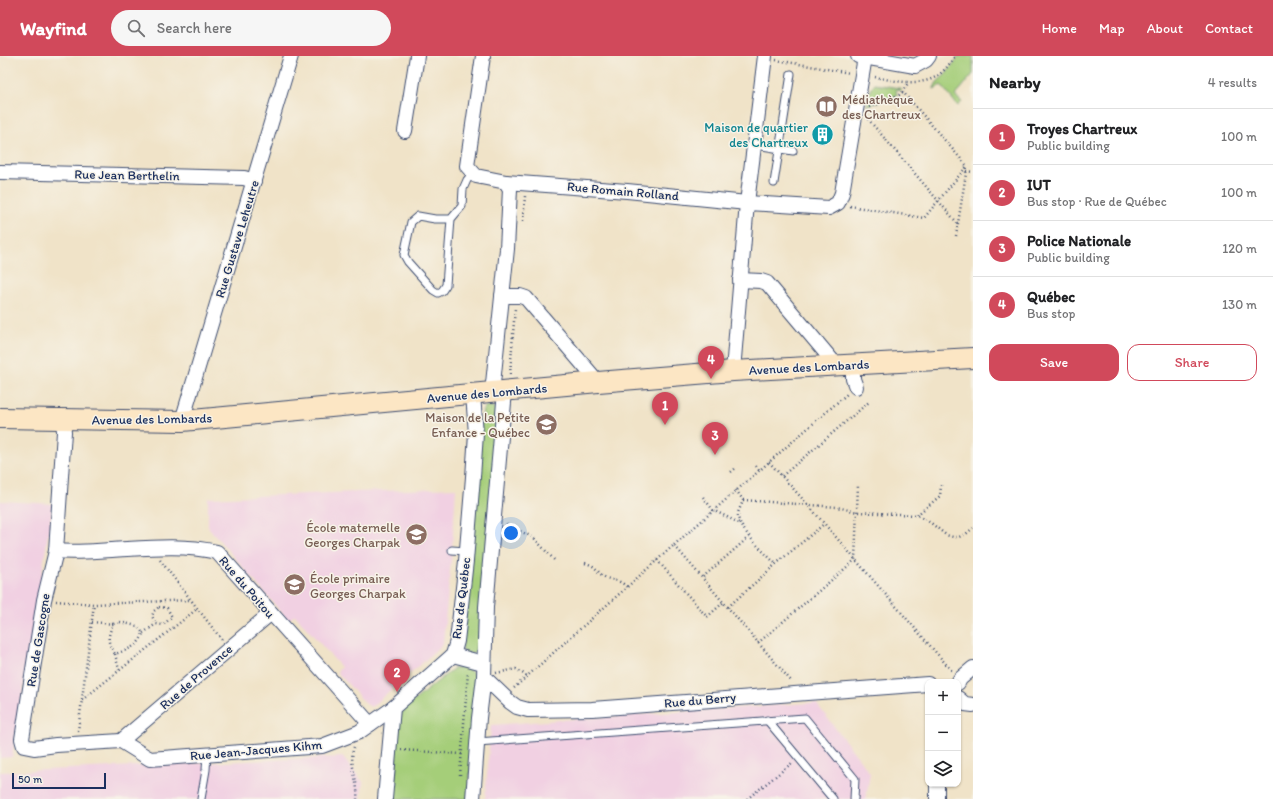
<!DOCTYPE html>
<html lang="en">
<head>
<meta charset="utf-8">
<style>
	body { margin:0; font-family:Itim,sans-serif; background:#f6f6f6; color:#202124 }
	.controls { position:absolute; right:12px; bottom:12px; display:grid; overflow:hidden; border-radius:8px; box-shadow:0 1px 3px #0004 }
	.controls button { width:36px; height:36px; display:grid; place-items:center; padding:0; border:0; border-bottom:1px solid #e0e0e0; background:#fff; color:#202124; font:20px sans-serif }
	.scale { position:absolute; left:12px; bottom:10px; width:94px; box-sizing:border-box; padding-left:4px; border:2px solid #1b2f5e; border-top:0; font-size:11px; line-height:14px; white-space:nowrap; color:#1b2f5e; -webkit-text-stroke:3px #f7f3e8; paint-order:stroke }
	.you { position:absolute; left:511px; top:477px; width:14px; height:14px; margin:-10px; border:3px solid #fff; border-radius:50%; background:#1a73e8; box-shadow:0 0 0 6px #1a73e833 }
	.badge { display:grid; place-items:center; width:26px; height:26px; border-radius:50%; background:#d1495b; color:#fff; font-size:13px; font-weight:700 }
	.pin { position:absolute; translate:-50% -33px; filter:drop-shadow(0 1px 2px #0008) }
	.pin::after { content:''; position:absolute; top:21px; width:14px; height:12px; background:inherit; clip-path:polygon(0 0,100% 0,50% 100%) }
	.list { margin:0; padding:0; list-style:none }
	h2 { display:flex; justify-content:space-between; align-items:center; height:52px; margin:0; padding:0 16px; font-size:17px }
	h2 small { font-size:13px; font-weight:400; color:#757577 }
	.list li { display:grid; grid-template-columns:26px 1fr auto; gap:12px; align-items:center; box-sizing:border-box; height:56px; padding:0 16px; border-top:1px solid #e0e0e0 }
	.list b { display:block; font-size:15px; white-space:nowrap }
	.list p { margin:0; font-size:13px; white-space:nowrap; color:#757577 }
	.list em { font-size:13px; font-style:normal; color:#757577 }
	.actions { display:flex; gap:8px; padding:12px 16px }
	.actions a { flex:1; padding:9px 0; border:1px solid #d1495b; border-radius:12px; text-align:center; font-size:14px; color:#d1495b }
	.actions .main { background:#d1495b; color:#fff }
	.icon { flex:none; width:22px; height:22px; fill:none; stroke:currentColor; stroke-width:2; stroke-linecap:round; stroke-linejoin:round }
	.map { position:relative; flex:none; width:973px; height:743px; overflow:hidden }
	header { display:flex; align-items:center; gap:24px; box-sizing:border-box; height:56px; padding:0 20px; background:#d1495b; color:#fff }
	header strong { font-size:19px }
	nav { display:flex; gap:22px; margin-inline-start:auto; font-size:14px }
	.search { width:280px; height:36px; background:#f6f6f6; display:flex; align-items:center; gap:10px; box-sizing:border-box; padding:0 14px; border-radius:22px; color:#757577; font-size:15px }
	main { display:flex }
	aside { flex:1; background:#fff }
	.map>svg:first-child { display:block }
	.built { fill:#f1d0e2 }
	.green { fill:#a5ce79; stroke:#607e6c }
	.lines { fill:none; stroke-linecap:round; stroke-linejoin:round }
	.lane-casing { stroke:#3b4a6e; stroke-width:9 }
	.street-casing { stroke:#3b4a6e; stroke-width:16 }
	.secondary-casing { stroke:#3b4a6e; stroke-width:22 }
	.path { stroke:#3b4a6e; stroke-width:2.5; stroke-dasharray:1 3; stroke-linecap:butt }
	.lane { stroke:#fff; stroke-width:7 }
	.street { stroke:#fff; stroke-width:14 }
	.secondary { stroke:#fce6c4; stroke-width:20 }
	.labels { text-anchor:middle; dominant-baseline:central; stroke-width:3; stroke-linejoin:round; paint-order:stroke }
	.education-label { font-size:13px; fill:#785e54; stroke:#f7f3e8; text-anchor:start }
	.culture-label { font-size:13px; fill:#0d838f; stroke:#f7f3e8; text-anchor:end }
	.street-label { font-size:13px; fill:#1b2f5e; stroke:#f7f3e8 }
</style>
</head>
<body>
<header>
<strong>Wayfind</strong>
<div class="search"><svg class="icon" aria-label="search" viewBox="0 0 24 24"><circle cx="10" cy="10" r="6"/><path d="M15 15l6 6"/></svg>Search here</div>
<nav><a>Home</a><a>Map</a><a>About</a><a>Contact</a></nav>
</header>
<main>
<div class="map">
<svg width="973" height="743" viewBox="0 0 973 743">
	<rect width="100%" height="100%" fill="#f7f3e8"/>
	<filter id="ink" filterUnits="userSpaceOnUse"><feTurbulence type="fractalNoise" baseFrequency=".025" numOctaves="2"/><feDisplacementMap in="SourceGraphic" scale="8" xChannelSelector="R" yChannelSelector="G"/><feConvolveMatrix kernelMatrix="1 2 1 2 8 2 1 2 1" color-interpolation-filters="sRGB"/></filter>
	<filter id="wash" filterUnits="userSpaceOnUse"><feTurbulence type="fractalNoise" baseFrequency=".012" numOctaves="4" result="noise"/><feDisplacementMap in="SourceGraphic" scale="16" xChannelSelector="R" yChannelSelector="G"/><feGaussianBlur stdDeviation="0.9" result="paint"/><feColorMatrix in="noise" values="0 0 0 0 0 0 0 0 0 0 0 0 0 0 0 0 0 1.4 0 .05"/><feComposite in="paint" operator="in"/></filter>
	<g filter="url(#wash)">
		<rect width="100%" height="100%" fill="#f0e3c8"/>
		<!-- built -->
		<g class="built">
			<polygon points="456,432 452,494 443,587 437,594 371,651 366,648 337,616 341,611 301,566 295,559 288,564 208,471 208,442"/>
			<polygon points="0,445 53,448 12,701 0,702"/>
			<polygon points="809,647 816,647 870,717 866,743 485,743 491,669"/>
			<polygon points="343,701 363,726 361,743 0,743 0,716"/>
		</g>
		<!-- green -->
		<g class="green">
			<polygon points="959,0 973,0 973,18 955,40 962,46 958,50 941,29 934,33 934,32 937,26 946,18"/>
			<polygon points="874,28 899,32 902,33 900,35 898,33 896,34 897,39 895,40 867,50 868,40"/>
			<path d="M486 350C492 350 495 351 498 357L478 592 476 596 472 598 464 596 462 592 482 359 483 354Z"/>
			<path d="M462 611C470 614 474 617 478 624L468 743H390L397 669 400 660 405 652 453 613Z"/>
		</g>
	</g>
	<g filter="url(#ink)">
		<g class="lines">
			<defs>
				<g id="lane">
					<polyline points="755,89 793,95"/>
					<polyline points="774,127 791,18"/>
					<polyline points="451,163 446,229 442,235 438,237 433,234 408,206 404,199 411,166 418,160 435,163 451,163 462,150 463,133 467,124 473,117"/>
					<polyline points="452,494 466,495"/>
					<polyline points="767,664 833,743"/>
					<polyline points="477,686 805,662 855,723 854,743"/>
					<polyline points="201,743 206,714 207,698"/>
				</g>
				<g id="street">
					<polyline points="483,0 467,110 476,120 506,126 627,135 747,147 829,152 838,147 842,137 865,1"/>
					<polyline points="858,0 915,10 926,4 929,0"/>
					<polyline points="405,75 417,0"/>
					<polyline points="0,116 244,122 254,125"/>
					<polyline points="740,224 761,225 767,227 836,309"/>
					<polyline points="502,240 520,240 526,242 598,326"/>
					<polyline points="853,309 853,323 856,331"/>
					<polyline points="733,315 747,147 765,0"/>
					<polyline points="492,337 507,193 510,133 506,126"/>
					<polyline points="63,363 64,376 56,495 44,544 22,683 24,690 34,692 56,689 121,685 150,703 322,690 359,676 393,652"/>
					<polyline points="182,365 291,0"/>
					<path d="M56 495C75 497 93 495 112 494 147 492 182 488 217 496L370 668"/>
					<polyline points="453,599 483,607"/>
					<polyline points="484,621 510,646 517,651 528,654 592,653 928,628"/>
					<polyline points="958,627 960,623 973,612"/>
					<polyline points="958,642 965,648 973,649"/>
					<polyline points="121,685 271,557"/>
					<polyline points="385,743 393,652 453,599 457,585 466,505 473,421 476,378 473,338"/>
					<polyline points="473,743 479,662 484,621 486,551 505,335"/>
					<polyline points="937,743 937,728"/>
				</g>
				<polyline id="secondary" points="0,362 182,365 598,326 733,315 973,302"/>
			</defs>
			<!-- lane casing -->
			<use href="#lane" class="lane-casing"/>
			<!-- street casing -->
			<use href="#street" class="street-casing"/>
			<!-- secondary casing -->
			<use href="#secondary" class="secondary-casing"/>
			<!-- path -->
			<g class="path">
				<polyline points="776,4 850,17"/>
				<path d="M875 21C894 25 925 32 941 17 947 12 951 6 955 0"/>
				<polyline points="869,51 899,39 903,36"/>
				<polyline points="868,63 959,169"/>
				<polyline points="966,115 973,116"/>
				<polyline points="850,150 924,162 967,110 903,36 908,27"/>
				<polyline points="523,165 525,140"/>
				<polyline points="956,180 967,111"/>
				<polyline points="510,318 515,252"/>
				<polyline points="769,406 809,450 952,615"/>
				<polyline points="756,410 759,414"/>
				<polyline points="731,416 736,412"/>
				<polyline points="782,420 869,346"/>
				<path d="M736 434 743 444C742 449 738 454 738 459 738 473 766 498 776 508"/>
				<polyline points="703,441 713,454 739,467"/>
				<polyline points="743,444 837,451 857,456 917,459 931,467 946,479 953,481 959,481 966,478 973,472"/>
				<polyline points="917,459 940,440 941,429"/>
				<polyline points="506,468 534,482 556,506"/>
				<polyline points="674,489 847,338"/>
				<polyline points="160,504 222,584"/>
				<polyline points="657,504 707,561 724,546"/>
				<path d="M585 507C597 510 595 514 603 520 610 525 618 522 627 531"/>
				<polyline points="703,521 750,480"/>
				<polyline points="56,545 94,548 190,544"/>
				<polygon points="159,551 167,552 172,561 163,569 156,568 152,560 154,555"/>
				<polyline points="728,551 776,508 824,468"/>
				<polyline points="92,566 113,568"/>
				<path d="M120 566 137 570 143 577C140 590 127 594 115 598 107 586 107 582 113 568Z"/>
				<polyline points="143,577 156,568"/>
				<polyline points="758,587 855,504 858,429"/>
				<polyline points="115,598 119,614"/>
				<polyline points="496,617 516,613 527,620"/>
				<polyline points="514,632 674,489 792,626"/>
				<polyline points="82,644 197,553"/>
				<polyline points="78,675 94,548"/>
				<path d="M354 691C348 708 359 725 357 743"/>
				<polyline points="401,694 462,698"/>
				<polyline points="460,719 468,616"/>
				<polyline points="747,743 792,707"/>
			</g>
			<!-- lane -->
			<use href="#lane" class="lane"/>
			<!-- street -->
			<use href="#street" class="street"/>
			<!-- secondary -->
			<use href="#secondary" class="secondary"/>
		</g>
	</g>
	<!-- icons -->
	<defs>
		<symbol id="library-disc" viewBox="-11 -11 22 22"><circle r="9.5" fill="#8d6e63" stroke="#f7f3e8"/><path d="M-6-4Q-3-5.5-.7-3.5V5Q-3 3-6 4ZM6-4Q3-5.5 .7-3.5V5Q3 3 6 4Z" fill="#fff"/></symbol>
		<symbol id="building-disc" viewBox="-11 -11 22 22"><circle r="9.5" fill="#0f9aa8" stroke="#f7f3e8"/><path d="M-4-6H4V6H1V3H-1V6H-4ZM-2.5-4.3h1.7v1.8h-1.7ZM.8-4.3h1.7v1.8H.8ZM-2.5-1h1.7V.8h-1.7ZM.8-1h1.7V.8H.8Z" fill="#fff"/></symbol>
		<symbol id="school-disc" viewBox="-11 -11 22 22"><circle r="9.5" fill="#8d6e63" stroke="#f7f3e8"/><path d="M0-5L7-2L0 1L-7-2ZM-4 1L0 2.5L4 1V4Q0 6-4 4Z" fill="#fff"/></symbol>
	</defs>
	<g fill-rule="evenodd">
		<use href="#library-disc" x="814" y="38" width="25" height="25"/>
		<use href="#building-disc" x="810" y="66" width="25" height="25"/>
		<use href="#school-disc" x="534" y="356" width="25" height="25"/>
		<use href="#school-disc" x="404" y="466" width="25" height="25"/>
		<use href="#school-disc" x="282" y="516" width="25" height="25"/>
	</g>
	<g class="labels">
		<!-- education labels -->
		<g class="education-label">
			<text x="842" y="43">Médiathèque<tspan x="842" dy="15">des Chartreux</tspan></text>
			<text x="530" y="361" text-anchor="end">Maison de la Petite<tspan x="530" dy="15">Enfance - Québec</tspan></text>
			<text x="400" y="471" text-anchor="end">École maternelle<tspan x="400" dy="15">Georges Charpak</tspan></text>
			<text x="310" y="522">École primaire<tspan x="310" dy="15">Georges Charpak</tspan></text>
		</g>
		<!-- culture labels -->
		<g class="culture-label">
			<text x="808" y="71">Maison de quartier<tspan x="808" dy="15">des Chartreux</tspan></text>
		</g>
		<!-- street labels -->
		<g class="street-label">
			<text transform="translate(127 119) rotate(1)">Rue Jean Berthelin</text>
			<text transform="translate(623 135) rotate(5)">Rue Romain Rolland</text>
			<text transform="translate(237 183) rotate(-73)">Rue Gustave Leheutre</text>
			<text transform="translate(809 311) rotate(-3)">Avenue des Lombards</text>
			<text transform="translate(487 337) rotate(-5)">Avenue des Lombards</text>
			<text transform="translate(152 363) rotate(-1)">Avenue des Lombards</text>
			<text transform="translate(247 531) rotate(49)">Rue du Poitou</text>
			<text transform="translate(461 542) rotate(-83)">Rue de Québec</text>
			<text transform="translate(38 584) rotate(-81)">Rue de Gascogne</text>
			<text transform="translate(196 621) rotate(-41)">Rue de Provence</text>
			<text transform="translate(700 644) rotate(-5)">Rue du Berry</text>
			<text transform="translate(256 694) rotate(-5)">Rue Jean-Jacques Kihm</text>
		</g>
	</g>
</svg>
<div class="controls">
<button>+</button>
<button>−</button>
<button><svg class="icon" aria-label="layers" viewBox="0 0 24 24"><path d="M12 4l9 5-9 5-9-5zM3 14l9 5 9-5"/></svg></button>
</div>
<div class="scale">50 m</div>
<div class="you"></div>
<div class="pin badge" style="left:665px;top:369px">1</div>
<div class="pin badge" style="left:397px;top:636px">2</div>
<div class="pin badge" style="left:715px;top:399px">3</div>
<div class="pin badge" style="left:711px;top:323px">4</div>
</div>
<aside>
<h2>Nearby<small>4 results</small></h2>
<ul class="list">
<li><span class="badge">1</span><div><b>Troyes Chartreux</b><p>Public building</p></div><em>100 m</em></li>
<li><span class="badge">2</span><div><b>IUT</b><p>Bus stop · Rue de Québec</p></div><em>100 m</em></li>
<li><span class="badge">3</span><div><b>Police Nationale</b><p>Public building</p></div><em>120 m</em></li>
<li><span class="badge">4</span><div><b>Québec</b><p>Bus stop</p></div><em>130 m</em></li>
</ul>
<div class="actions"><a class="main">Save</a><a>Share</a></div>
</aside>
</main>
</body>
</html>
